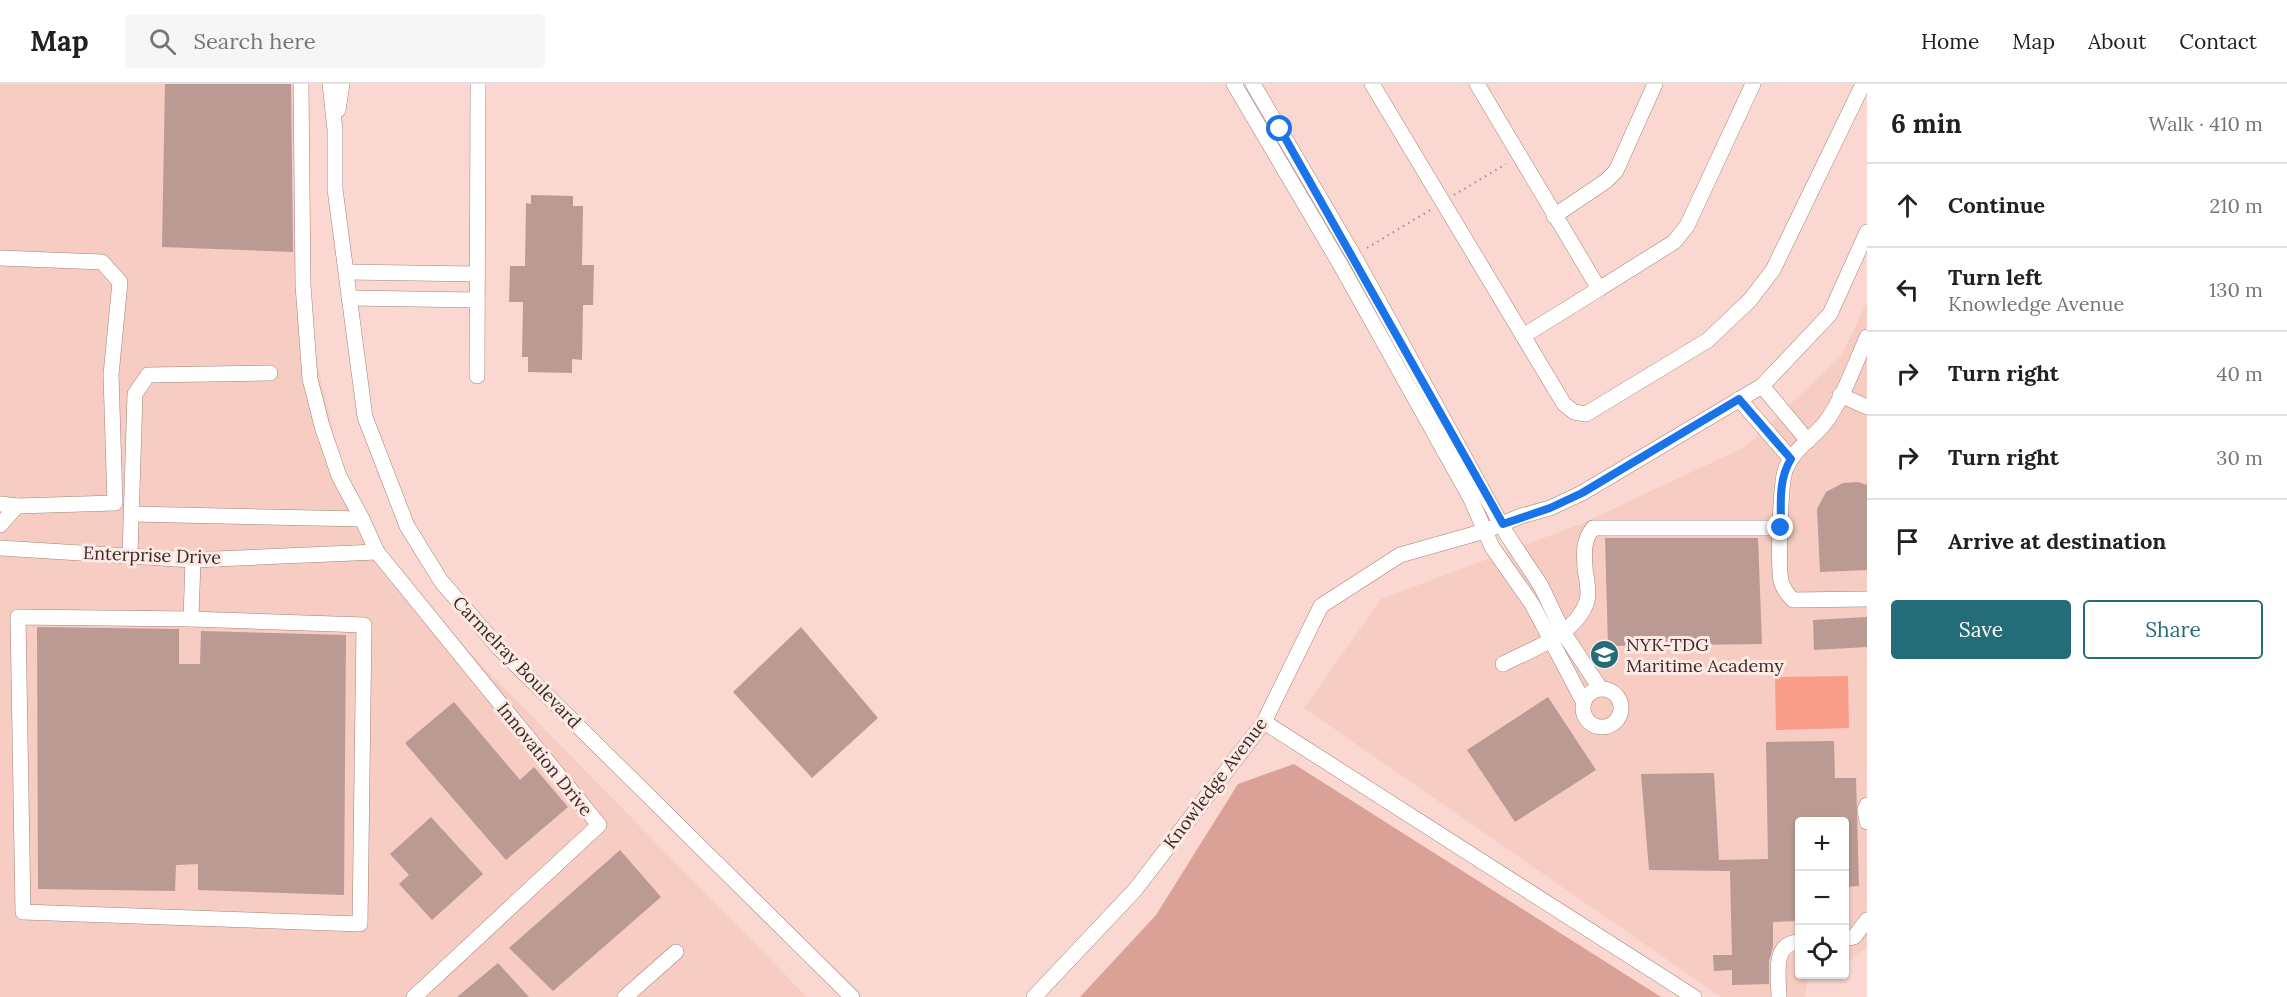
<!DOCTYPE html>
<html lang="en">
<head>
<meta charset="utf-8">
<style>
	body { margin:0; font-family:Lora,serif; background:#f6f6f6; color:#202124 }
	.controls { position:absolute; right:18px; bottom:18px; display:grid; overflow:hidden; border-radius:6px; box-shadow:0 2px 4px #0004 }
	.controls button { width:54px; height:54px; display:grid; place-items:center; padding:0; border:0; border-bottom:2px solid #e0e0e0; background:#fff; color:#202124; font:30px sans-serif }
	.stop { position:absolute; width:18px; height:18px; margin:-14px; border:4px solid #1a73e8; border-radius:50%; background:#fff }
	.stop.end { background:#1a73e8; border-color:#fff; box-shadow:0 2px 6px #0008 }
	.list { margin:0; padding:0; list-style:none }
	h2 { display:flex; justify-content:space-between; align-items:center; height:78px; margin:0; padding:0 24px; font-size:26px }
	h2 small { font-size:20px; font-weight:400; color:#757577 }
	.list li { display:grid; grid-template-columns:39px 1fr auto; gap:18px; align-items:center; box-sizing:border-box; height:84px; padding:0 24px; border-top:2px solid #e0e0e0 }
	.list b { display:block; font-size:22px; white-space:nowrap }
	.list p { margin:0; font-size:20px; white-space:nowrap; color:#757577 }
	.list em { font-size:20px; font-style:normal; color:#757577 }
	.actions { display:flex; gap:12px; padding:18px 24px }
	.actions a { flex:1; padding:14px 0; border:2px solid #256c79; border-radius:6px; text-align:center; font-size:21px; color:#256c79 }
	.actions .main { background:#256c79; color:#fff }
	.icon { flex:none; width:33px; height:33px; fill:none; stroke:currentColor; stroke-width:2; stroke-linecap:round; stroke-linejoin:round }
	.map { position:relative; flex:none; width:1867px; height:913px; overflow:hidden }
	header { display:flex; align-items:center; gap:36px; box-sizing:border-box; height:84px; padding:0 30px; background:#fff; border-bottom:2px solid #e0e0e0 }
	header strong { font-size:28px }
	nav { display:flex; gap:33px; margin-inline-start:auto; font-size:21px }
	.search { width:420px; height:54px; background:#f6f6f6; display:flex; align-items:center; gap:15px; box-sizing:border-box; padding:0 21px; border-radius:6px; color:#757577; font-size:22px }
	main { display:flex }
	aside { flex:1; background:#fff }
	.map>svg:first-child { display:block }
	.built { fill:#f6ccc3 }
	.green { fill:#daa296 }
	.water { fill:#f99d89 }
	.building { fill:#ba9a93 }
	.lines { fill:none; stroke-linecap:round; stroke-linejoin:round }
	.minor-casing { stroke:#a1837c; stroke-width:16 }
	.path { stroke:#a58c88; stroke-width:2; stroke-dasharray:1.5 4.5; stroke-linecap:butt }
	.minor { stroke:#fff; stroke-width:15 }
	.route { stroke:#1a73e8; stroke-width:8 }
	.labels { text-anchor:middle; dominant-baseline:central; stroke-width:6; stroke-linejoin:round; paint-order:stroke }
	.street-label { font-size:18px; fill:#372a28; stroke:#fee9e5 }
	.poi-label { font-size:18px; fill:#372a28; stroke:#fee9e5; text-anchor:start }
</style>
</head>
<body>
<header>
<strong>Map</strong>
<div class="search"><svg class="icon" aria-label="search" viewBox="0 0 24 24"><circle cx="10" cy="10" r="6"/><path d="M15 15l6 6"/></svg>Search here</div>
<nav><a>Home</a><a>Map</a><a>About</a><a>Contact</a></nav>
</header>
<main>
<div class="map">
<svg width="1867" height="913" viewBox="0 0 1867 913">
	<rect width="100%" height="100%" fill="#fad8d1"/>
	<!-- built -->
	<g class="built">
		<polygon points="0,0 309,0 308,126 313,261 335,355 351,401 378,455 417,515 807,913 0,913"/>
		<polygon points="1867,218 1867,863 1845,881 1844,738 1800,738 1800,890 1808,891 1805,913 1721,913 1304,624 1381,515 1583,439 1745,363 1841,272"/>
	</g>
	<!-- green -->
	<polygon class="green" points="1294,680 1661,913 1080,913 1156,831 1238,700"/>
	<!-- water -->
	<polygon class="water" points="1848,592 1849,644 1776,646 1775,593"/>
	<!-- building -->
	<g class="building">
		<polygon points="165,0 291,0 293,168 162,163"/>
		<polygon points="531,111 573,112 573,122 583,122 582,181 594,181 593,221 583,221 582,276 572,275 572,289 528,288 528,273 522,273 523,218 509,218 510,182 525,182 526,119 531,120"/>
		<polygon points="1858,398 1867,401 1867,486 1820,488 1817,425 1826,408 1843,399"/>
		<polygon points="1605,454 1758,454 1762,560 1608,562"/>
		<polygon points="1867,533 1867,563 1814,566 1813,536"/>
		<polygon points="37,543 179,545 179,580 200,580 201,547 346,551 344,811 198,806 198,780 176,781 175,807 38,805"/>
		<polygon points="801,543 878,634 812,694 733,608"/>
		<polygon points="1548,613 1596,686 1515,738 1467,666"/>
		<polygon points="454,618 520,696 534,683 568,723 506,776 405,659"/>
		<polygon points="1834,657 1835,694 1856,694 1859,802 1845,803 1845,738 1800,738 1800,837 1773,838 1773,863 1769,877 1769,900 1732,901 1732,886 1714,887 1713,871 1732,871 1730,787 1649,786 1641,690 1714,689 1719,776 1768,775 1766,658"/>
		<polygon points="431,733 483,790 432,836 399,800 409,791 390,770"/>
		<polygon points="620,766 661,813 553,907 509,864"/>
		<polygon points="498,879 529,913 457,913"/>
	</g>
	<g class="lines">
		<defs>
			<g id="minor">
				<polyline points="301,0 303,201 310,295 322,342 339,392 362,435 377,468 599,741 414,913"/>
				<polyline points="330,0 335,46 335,105 365,333 407,442 441,497 499,564 852,913"/>
				<polyline points="1234,0 1340,180 1470,413 1492,463 1532,520 1583,617"/>
				<polyline points="1253,0 1354,172 1506,449 1541,502 1563,548 1600,604"/>
				<polyline points="1372,0 1564,320 1574,328 1586,330 1708,256 1750,216 1773,186 1863,0"/>
				<polyline points="1477,0 1599,205 1674,158 1687,142 1753,0"/>
				<polyline points="338,26 342,0"/>
				<polyline points="1554,132 1606,97 1616,87 1655,0"/>
				<polyline points="0,174 102,178 120,198 111,291 115,419 17,422 0,420"/>
				<polyline points="347,188 477,190"/>
				<polyline points="349,214 477,216"/>
				<polyline points="1523,252 1599,205"/>
				<path d="M1867 253C1855 280 1843 315 1825 339 1813 354 1794 365 1786 384 1780 397 1778 482 1781 497 1783 505 1788 511 1793 516L1867 515"/>
				<polyline points="477,292 478,0"/>
				<polyline points="1762,302 1808,357"/>
				<polyline points="1840,311 1867,323"/>
				<polyline points="1739,315 1791,375"/>
				<polyline points="133,430 362,435"/>
				<polyline points="0,441 17,422"/>
				<polyline points="0,464 193,476 377,468"/>
				<polyline points="130,470 135,310 148,291 270,289"/>
				<polygon points="18,533 191,535 364,541 360,840 23,828"/>
				<polyline points="191,535 193,476"/>
				<path d="M1503 580C1532 565 1577 550 1587 517 1590 507 1586 494 1585 484 1584 468 1583 457 1593 444H1781"/>
				<circle cx="1602" cy="624" r="19"/>
				<polyline points="1264,638 1694,913"/>
				<polyline points="1867,721 1865,725 1867,738"/>
				<polyline points="1844,855 1854,853 1867,836"/>
				<polyline points="625,913 676,868"/>
				<polyline points="1034,913 1135,806 1264,638 1321,522 1400,471 1485,447 1521,432 1550,424 1582,409 1762,302 1830,230 1867,148"/>
				<path d="M1779 913C1779 893 1771 858 1800 858"/>
			</g>
		</defs>
		<!-- minor casing -->
		<use href="#minor" class="minor-casing"/>
		<!-- path -->
		<g class="path">
			<polyline points="1454,111 1506,80"/>
			<polyline points="1367,164 1432,125"/>
		</g>
		<!-- minor -->
		<use href="#minor" class="minor"/>
	</g>
	<g class="lines">
		<!-- route -->
		<path class="route" d="M1280 45 1503 440 1550 424 1582 409 1739 315 1791 375C1778 396 1781 420 1781 444"/>
	</g>
	<!-- icons -->
	<defs>
		<symbol id="school-disc" viewBox="-11 -11 22 22"><circle r="9.5" fill="#256c79" stroke="#fee9e5"/><path d="M0-5L7-2L0 1L-7-2ZM-4 1L0 2.5L4 1V4Q0 6-4 4Z" fill="#fff"/></symbol>
	</defs>
	<g fill-rule="evenodd">
		<use href="#school-disc" x="1588" y="554" width="33" height="33"/>
	</g>
	<g class="labels">
		<!-- street labels -->
		<g class="street-label">
			<text transform="translate(152 471) rotate(2)">Enterprise Drive</text>
			<text transform="translate(517 578) rotate(46)">Carmelray Boulevard</text>
			<text transform="translate(545 675) rotate(51)">Innovation Drive</text>
			<text transform="translate(1215 699) rotate(-53)">Knowledge Avenue</text>
		</g>
		<!-- poi labels -->
		<g class="poi-label">
			<text x="1626" y="560">NYK-TDG<tspan x="1626" dy="21">Maritime Academy</tspan></text>
		</g>
	</g>
</svg>
<div class="controls">
<button>+</button>
<button>−</button>
<button><svg class="icon" aria-label="locate" viewBox="0 0 24 24"><circle cx="12" cy="12" r="6"/><path d="M12 2v4M12 18v4M2 12h4M18 12h4"/></svg></button>
</div>
<div class="stop" style="left:1280px;top:45px"></div>
<div class="stop end" style="left:1781px;top:444px"></div>
</div>
<aside>
<h2>6 min<small>Walk · 410 m</small></h2>
<ul class="list">
<li><svg class="icon" aria-label="ahead" viewBox="0 0 24 24"><path d="M12 20V5M6 11l6-6 6 6"/></svg><div><b>Continue</b></div><em>210 m</em></li>
<li><svg class="icon" aria-label="left" viewBox="0 0 24 24"><path d="M17 20v-9H6M10 6l-5 5 5 5"/></svg><div><b>Turn left</b><p>Knowledge Avenue</p></div><em>130 m</em></li>
<li><svg class="icon" aria-label="right" viewBox="0 0 24 24"><path d="M7 20v-9h11M14 6l5 5-5 5"/></svg><div><b>Turn right</b></div><em>40 m</em></li>
<li><svg class="icon" aria-label="right" viewBox="0 0 24 24"><path d="M7 20v-9h11M14 6l5 5-5 5"/></svg><div><b>Turn right</b></div><em>30 m</em></li>
<li><svg class="icon" aria-label="arrive" viewBox="0 0 24 24"><path d="M6 21V4h12l-3 4 3 4H6"/></svg><div><b>Arrive at destination</b></div></li>
</ul>
<div class="actions"><a class="main">Save</a><a>Share</a></div>
</aside>
</main>
</body>
</html>
